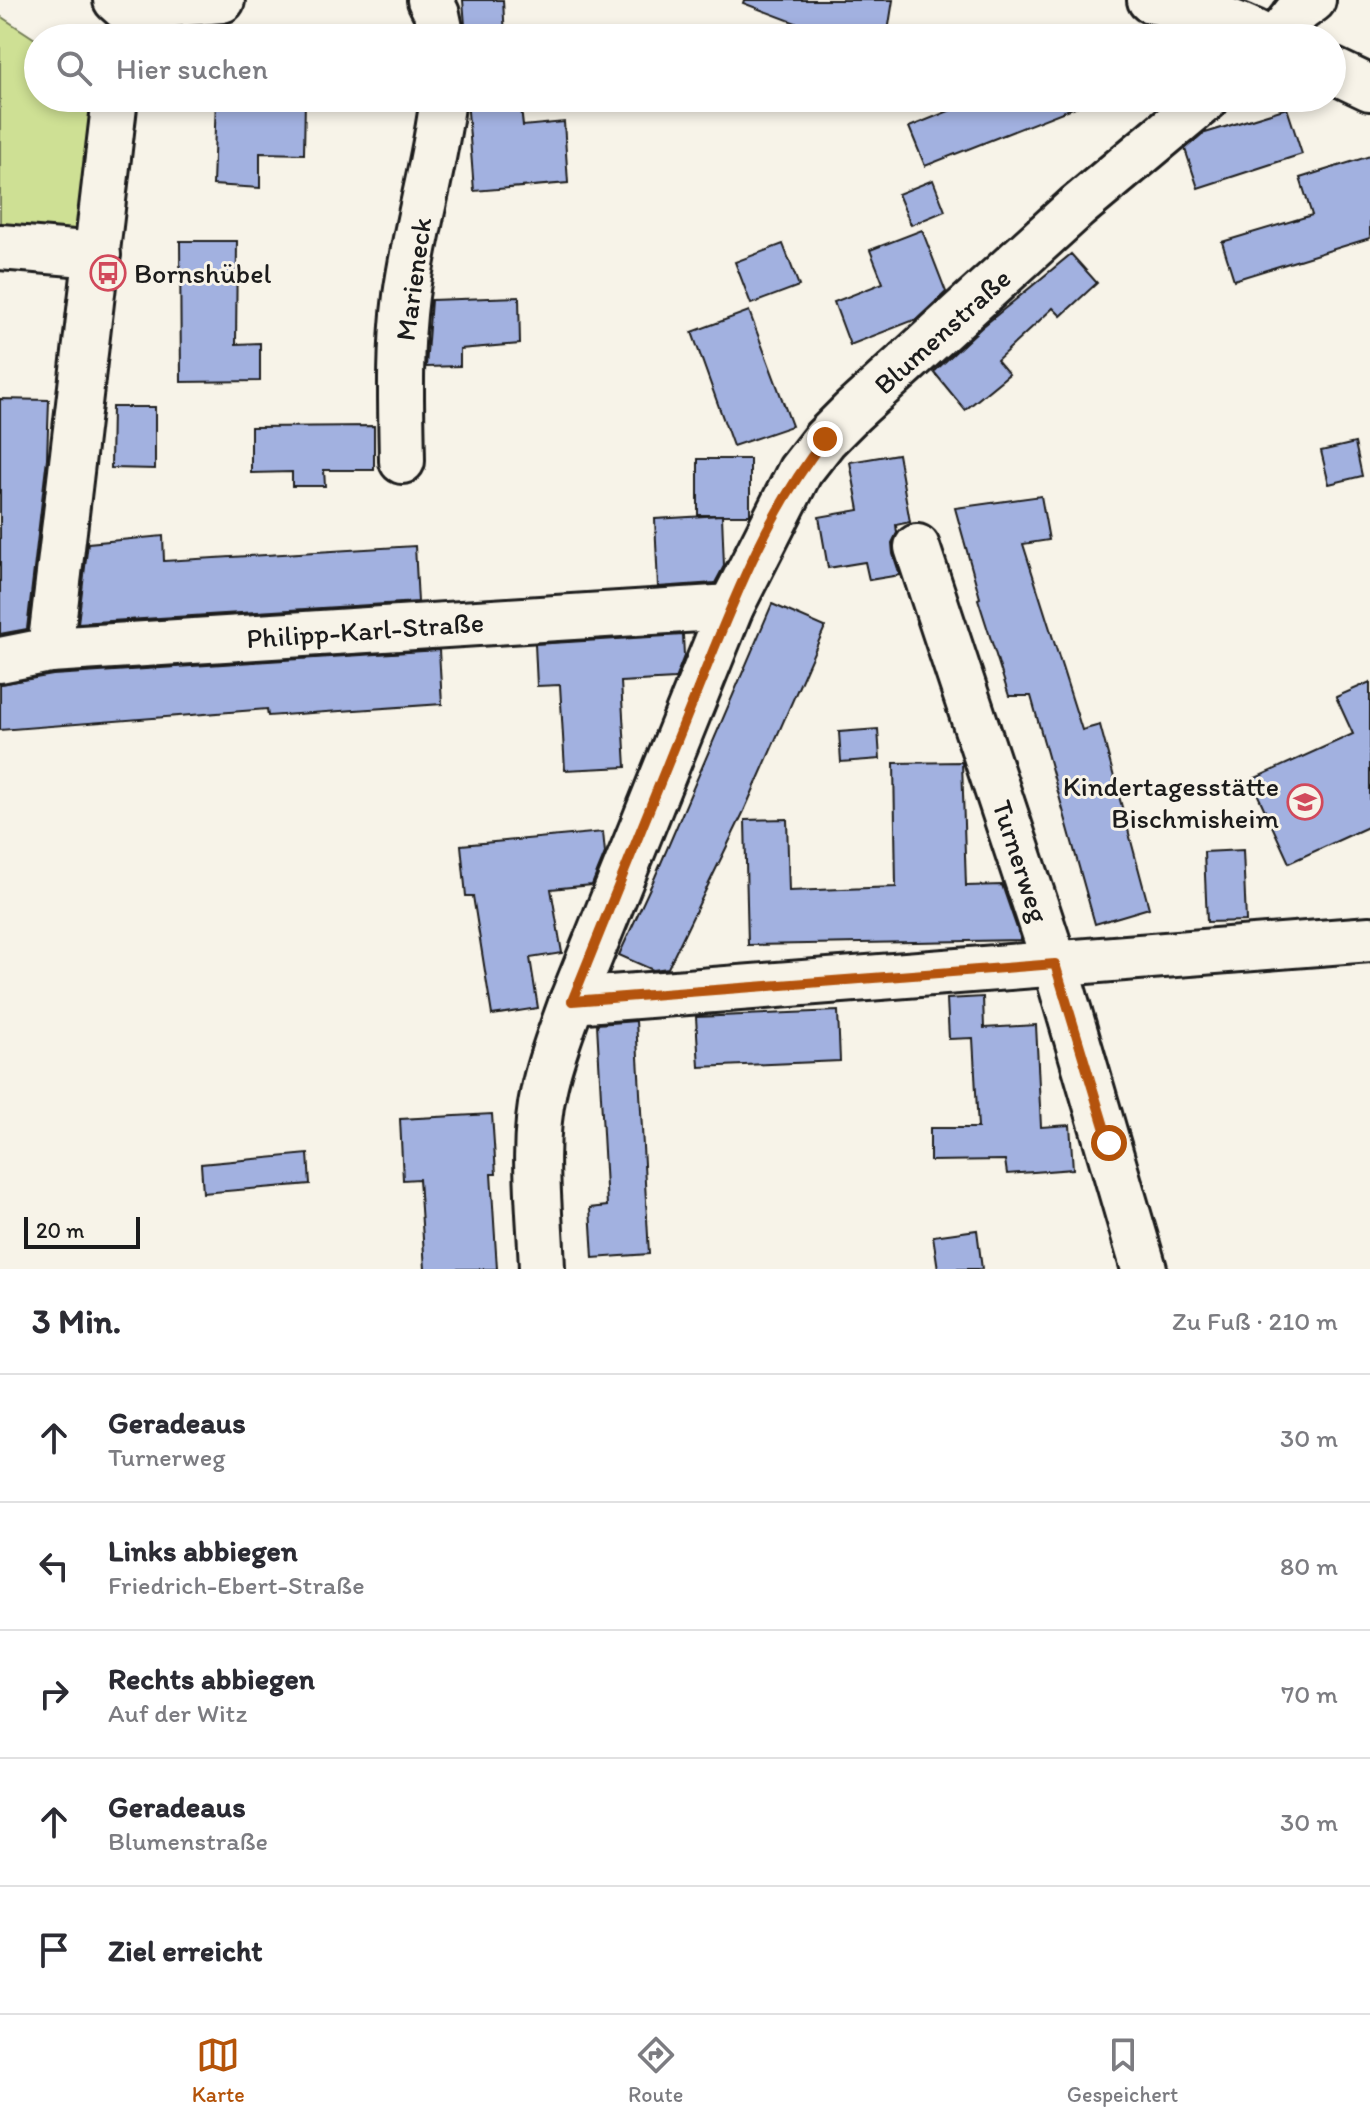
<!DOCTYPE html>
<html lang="de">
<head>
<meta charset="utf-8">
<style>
	body { margin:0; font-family:Itim,sans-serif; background:#f2f2f3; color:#2b2b33 }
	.scale { position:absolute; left:24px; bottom:20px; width:116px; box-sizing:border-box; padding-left:8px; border:4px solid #1c1c1c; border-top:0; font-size:22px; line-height:28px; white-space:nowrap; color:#1c1c1c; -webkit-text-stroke:6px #f7f3e8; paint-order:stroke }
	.stop { position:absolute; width:24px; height:24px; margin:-18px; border:6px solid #b45309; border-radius:50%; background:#fff }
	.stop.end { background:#b45309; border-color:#fff; box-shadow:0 2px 8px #0008 }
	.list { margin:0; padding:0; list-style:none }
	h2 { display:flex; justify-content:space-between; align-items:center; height:104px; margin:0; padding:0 32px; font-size:34px }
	h2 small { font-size:26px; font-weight:400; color:#7c7c81 }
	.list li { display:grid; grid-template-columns:52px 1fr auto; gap:24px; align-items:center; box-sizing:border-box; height:128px; padding:0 32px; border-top:2px solid #e1e1e2 }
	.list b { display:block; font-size:30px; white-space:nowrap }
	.list p { margin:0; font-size:26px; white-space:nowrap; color:#7c7c81 }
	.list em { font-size:26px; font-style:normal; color:#7c7c81 }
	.icon { flex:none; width:44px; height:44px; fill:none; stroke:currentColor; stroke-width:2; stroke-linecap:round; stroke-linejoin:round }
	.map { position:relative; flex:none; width:1370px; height:1269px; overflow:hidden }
	.search { position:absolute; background:#fff; box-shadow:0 4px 12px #0003; left:24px; right:24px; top:24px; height:88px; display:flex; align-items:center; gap:20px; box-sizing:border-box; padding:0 28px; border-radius:44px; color:#7c7c81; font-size:30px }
	.sheet { height:744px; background:#fff }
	nav { display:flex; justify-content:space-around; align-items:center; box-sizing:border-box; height:112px; border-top:2px solid #e1e1e2; background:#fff; font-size:22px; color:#7c7c81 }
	nav a { display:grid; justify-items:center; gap:4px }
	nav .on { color:#b45309 }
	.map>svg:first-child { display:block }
	.green { fill:#cee094; stroke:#757e58; stroke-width:2 }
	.building { fill:#a2b1e0; stroke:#1c1c1c; stroke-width:2 }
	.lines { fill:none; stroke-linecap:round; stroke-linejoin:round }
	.minor-casing { stroke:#1c1c1c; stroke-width:50 }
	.minor { stroke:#f7f3e8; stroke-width:44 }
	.route { stroke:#b45309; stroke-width:10 }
	.labels { text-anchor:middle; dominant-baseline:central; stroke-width:6; stroke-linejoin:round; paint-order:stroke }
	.poi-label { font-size:28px; fill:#1c1c1c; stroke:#f7f3e8; text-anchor:start }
	.street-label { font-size:28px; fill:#1c1c1c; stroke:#f7f3e8 }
</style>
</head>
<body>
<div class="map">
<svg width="1370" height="1269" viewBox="0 0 1370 1269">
	<rect width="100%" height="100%" fill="#f7f3e8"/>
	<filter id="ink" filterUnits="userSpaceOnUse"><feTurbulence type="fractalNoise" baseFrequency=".0125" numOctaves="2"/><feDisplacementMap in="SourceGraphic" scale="16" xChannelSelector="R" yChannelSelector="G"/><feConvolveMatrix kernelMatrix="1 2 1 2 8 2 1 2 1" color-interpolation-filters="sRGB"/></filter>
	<g filter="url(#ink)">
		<!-- green -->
		<polygon class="green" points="0,16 38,41 38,98 99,98 85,242 0,235"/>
		<!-- building -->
		<g class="building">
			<polygon points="463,0 503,0 505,38 466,38"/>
			<polygon points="744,0 893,0 887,38 858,38 817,31 743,3"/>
			<polygon points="216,98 305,98 304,154 260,153 260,188 213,185"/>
			<polygon points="467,98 520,98 523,126 564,122 568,183 474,191"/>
			<polygon points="955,98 1093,98 1093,100 925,166 909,127 959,107"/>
			<polygon points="1287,108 1302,154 1198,188 1185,149 1202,134"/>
			<polygon points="1370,156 1370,238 1234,280 1222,242 1312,215 1300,178"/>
			<polygon points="933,180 945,211 911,225 898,194"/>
			<polygon points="922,230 946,292 917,319 850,345 834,302 883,283 870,250"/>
			<polygon points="180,241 237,241 236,344 260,343 260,381 181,382"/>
			<polygon points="783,244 799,286 751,304 735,262"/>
			<polygon points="1071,254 1097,283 1061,316 1053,308 997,360 1009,374 965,410 934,372 981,328"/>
			<polygon points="519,297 520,344 460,349 460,366 426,367 431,300"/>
			<polygon points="749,311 792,426 733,446 692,332"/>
			<polygon points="0,399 49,400 47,458 27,629 0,634"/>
			<polygon points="112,407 155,407 155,469 111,468"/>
			<polygon points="374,426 374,470 324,470 325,486 292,486 292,472 251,473 251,427"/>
			<polygon points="1355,443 1362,476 1329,484 1321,451"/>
			<polygon points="898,454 910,522 896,525 897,533 892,543 893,554 900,575 869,580 865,562 828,568 819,517 859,510 850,462"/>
			<rect x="698" y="459" width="52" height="56"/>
			<polygon points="1041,496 1049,540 1023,544 1082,730 1100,725 1149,908 1095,924 1031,696 1009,696 978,599 980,598 955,508"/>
			<polygon points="722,515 724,566 715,583 658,587 655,519"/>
			<polygon points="163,536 164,561 415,546 418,602 78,623 88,543"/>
			<polygon points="772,604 825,627 744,811 668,968 653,970 619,955 655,877"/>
			<polygon points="683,635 684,656 675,679 621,682 626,767 565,770 560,685 537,686 535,644"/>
			<polygon points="439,650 442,704 268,716 267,709 0,730 0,684 53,675"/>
			<polygon points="1370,682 1370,826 1289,863 1251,780 1353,734 1336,697"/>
			<polygon points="878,729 880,759 841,762 839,732"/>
			<polygon points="962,762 966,886 1002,885 1021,940 748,945 745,820 787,819 789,891 896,887 894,763"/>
			<polygon points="603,832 605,853 592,885 551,889 562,953 530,958 538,1008 492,1015 473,896 466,896 461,845"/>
			<polygon points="1243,850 1246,921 1207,922 1204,852"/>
			<polygon points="983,997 984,1028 1036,1025 1041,1127 1070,1125 1073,1169 1007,1174 1005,1160 930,1161 930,1128 978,1128 973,1038 949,1039 947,999"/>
			<polygon points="838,1011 840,1061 699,1067 696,1017"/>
			<polygon points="636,1021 649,1254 593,1258 590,1208 607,1206 597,1024"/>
			<polygon points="492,1114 496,1174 491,1174 497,1269 425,1269 419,1179 403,1180 400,1119"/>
			<polygon points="308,1154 310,1184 203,1193 201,1164"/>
			<polygon points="977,1230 982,1269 938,1269 933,1236"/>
		</g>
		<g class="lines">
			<defs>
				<g id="minor">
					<polyline points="116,0 125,8 222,0"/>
					<polyline points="430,0 437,14 442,38"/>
					<path d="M1150 0C1191 9 1228 18 1266 38"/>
					<polyline points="1277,38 1299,10 1313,0"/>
					<polyline points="1332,70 1370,88"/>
					<polyline points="0,247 98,255"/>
					<path d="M402 461C401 406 399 351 406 296 415 229 435 165 443 98"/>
					<polyline points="917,547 1055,964 1144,1269"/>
					<polyline points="50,650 115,98"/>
					<polyline points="0,660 50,650 731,607"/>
					<polyline points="572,1001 1370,939"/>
					<path d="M542 1269C540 1210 531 1147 544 1089 550 1059 562 1030 572 1001L731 607 800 471 825 439 852 412 1077 207 1207 98"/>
				</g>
			</defs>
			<!-- minor casing -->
			<use href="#minor" class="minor-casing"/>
			<!-- minor -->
			<use href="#minor" class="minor"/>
		</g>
	</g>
	<g class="lines" filter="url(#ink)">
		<!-- route -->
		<path class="route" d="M825 439C763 517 728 615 691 706 652 804 612 902 572 1001L1055 964 1109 1143"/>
	</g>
	<!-- icons -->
	<defs>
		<symbol id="bus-ring" viewBox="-11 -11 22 22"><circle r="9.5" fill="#f7f3e8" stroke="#d1495b" stroke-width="1.5"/><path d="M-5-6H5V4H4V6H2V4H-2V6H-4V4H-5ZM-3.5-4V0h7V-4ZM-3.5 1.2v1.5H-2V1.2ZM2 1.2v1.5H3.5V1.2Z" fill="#d1495b"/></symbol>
		<symbol id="school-ring" viewBox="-11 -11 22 22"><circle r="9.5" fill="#f7f3e8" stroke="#d1495b" stroke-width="1.5"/><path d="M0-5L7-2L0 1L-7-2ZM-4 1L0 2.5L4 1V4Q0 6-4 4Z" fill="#d1495b"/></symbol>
	</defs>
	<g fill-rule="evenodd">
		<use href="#bus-ring" x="88" y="253" width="40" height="40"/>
		<use href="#school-ring" x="1285" y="782" width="40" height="40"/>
	</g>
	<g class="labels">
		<!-- poi labels -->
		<g class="poi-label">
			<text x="134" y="273">Bornshübel</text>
			<text x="1279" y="786" text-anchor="end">Kindertagesstätte<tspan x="1279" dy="32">Bischmisheim</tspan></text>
		</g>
		<!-- street labels -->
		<g class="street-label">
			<text transform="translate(413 279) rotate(-82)">Marieneck</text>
			<text transform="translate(942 331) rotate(-42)">Blumenstraße</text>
			<text transform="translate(365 630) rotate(-4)">Philipp-Karl-Straße</text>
			<text transform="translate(1021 861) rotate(72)">Turnerweg</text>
		</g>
	</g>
</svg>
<div class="scale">20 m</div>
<div class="stop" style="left:1109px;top:1143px"></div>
<div class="stop end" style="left:825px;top:439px"></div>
<div class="search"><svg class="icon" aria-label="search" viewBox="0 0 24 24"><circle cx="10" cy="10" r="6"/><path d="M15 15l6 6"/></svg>Hier suchen</div>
</div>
<section class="sheet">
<h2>3 Min.<small>Zu Fuß · 210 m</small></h2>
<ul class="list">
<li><svg class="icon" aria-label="ahead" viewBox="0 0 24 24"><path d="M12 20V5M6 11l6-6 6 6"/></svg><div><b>Geradeaus</b><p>Turnerweg</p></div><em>30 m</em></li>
<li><svg class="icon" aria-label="left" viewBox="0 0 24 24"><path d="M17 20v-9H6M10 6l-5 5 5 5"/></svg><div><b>Links abbiegen</b><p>Friedrich-Ebert-Straße</p></div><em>80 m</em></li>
<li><svg class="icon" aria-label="right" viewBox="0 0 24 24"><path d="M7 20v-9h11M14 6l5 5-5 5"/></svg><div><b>Rechts abbiegen</b><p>Auf der Witz</p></div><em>70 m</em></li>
<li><svg class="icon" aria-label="ahead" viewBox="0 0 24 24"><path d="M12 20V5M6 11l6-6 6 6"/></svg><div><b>Geradeaus</b><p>Blumenstraße</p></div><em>30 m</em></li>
<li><svg class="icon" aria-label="arrive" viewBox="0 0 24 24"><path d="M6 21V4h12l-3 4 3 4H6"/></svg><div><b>Ziel erreicht</b></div></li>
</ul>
</section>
<nav>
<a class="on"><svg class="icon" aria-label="map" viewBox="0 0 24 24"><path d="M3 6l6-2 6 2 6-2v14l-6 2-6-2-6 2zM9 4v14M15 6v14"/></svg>Karte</a>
<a><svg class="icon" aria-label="directions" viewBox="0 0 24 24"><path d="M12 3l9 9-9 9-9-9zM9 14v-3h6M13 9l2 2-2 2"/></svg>Route</a>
<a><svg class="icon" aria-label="saved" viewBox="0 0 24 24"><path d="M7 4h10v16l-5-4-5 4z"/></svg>Gespeichert</a>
</nav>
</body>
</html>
